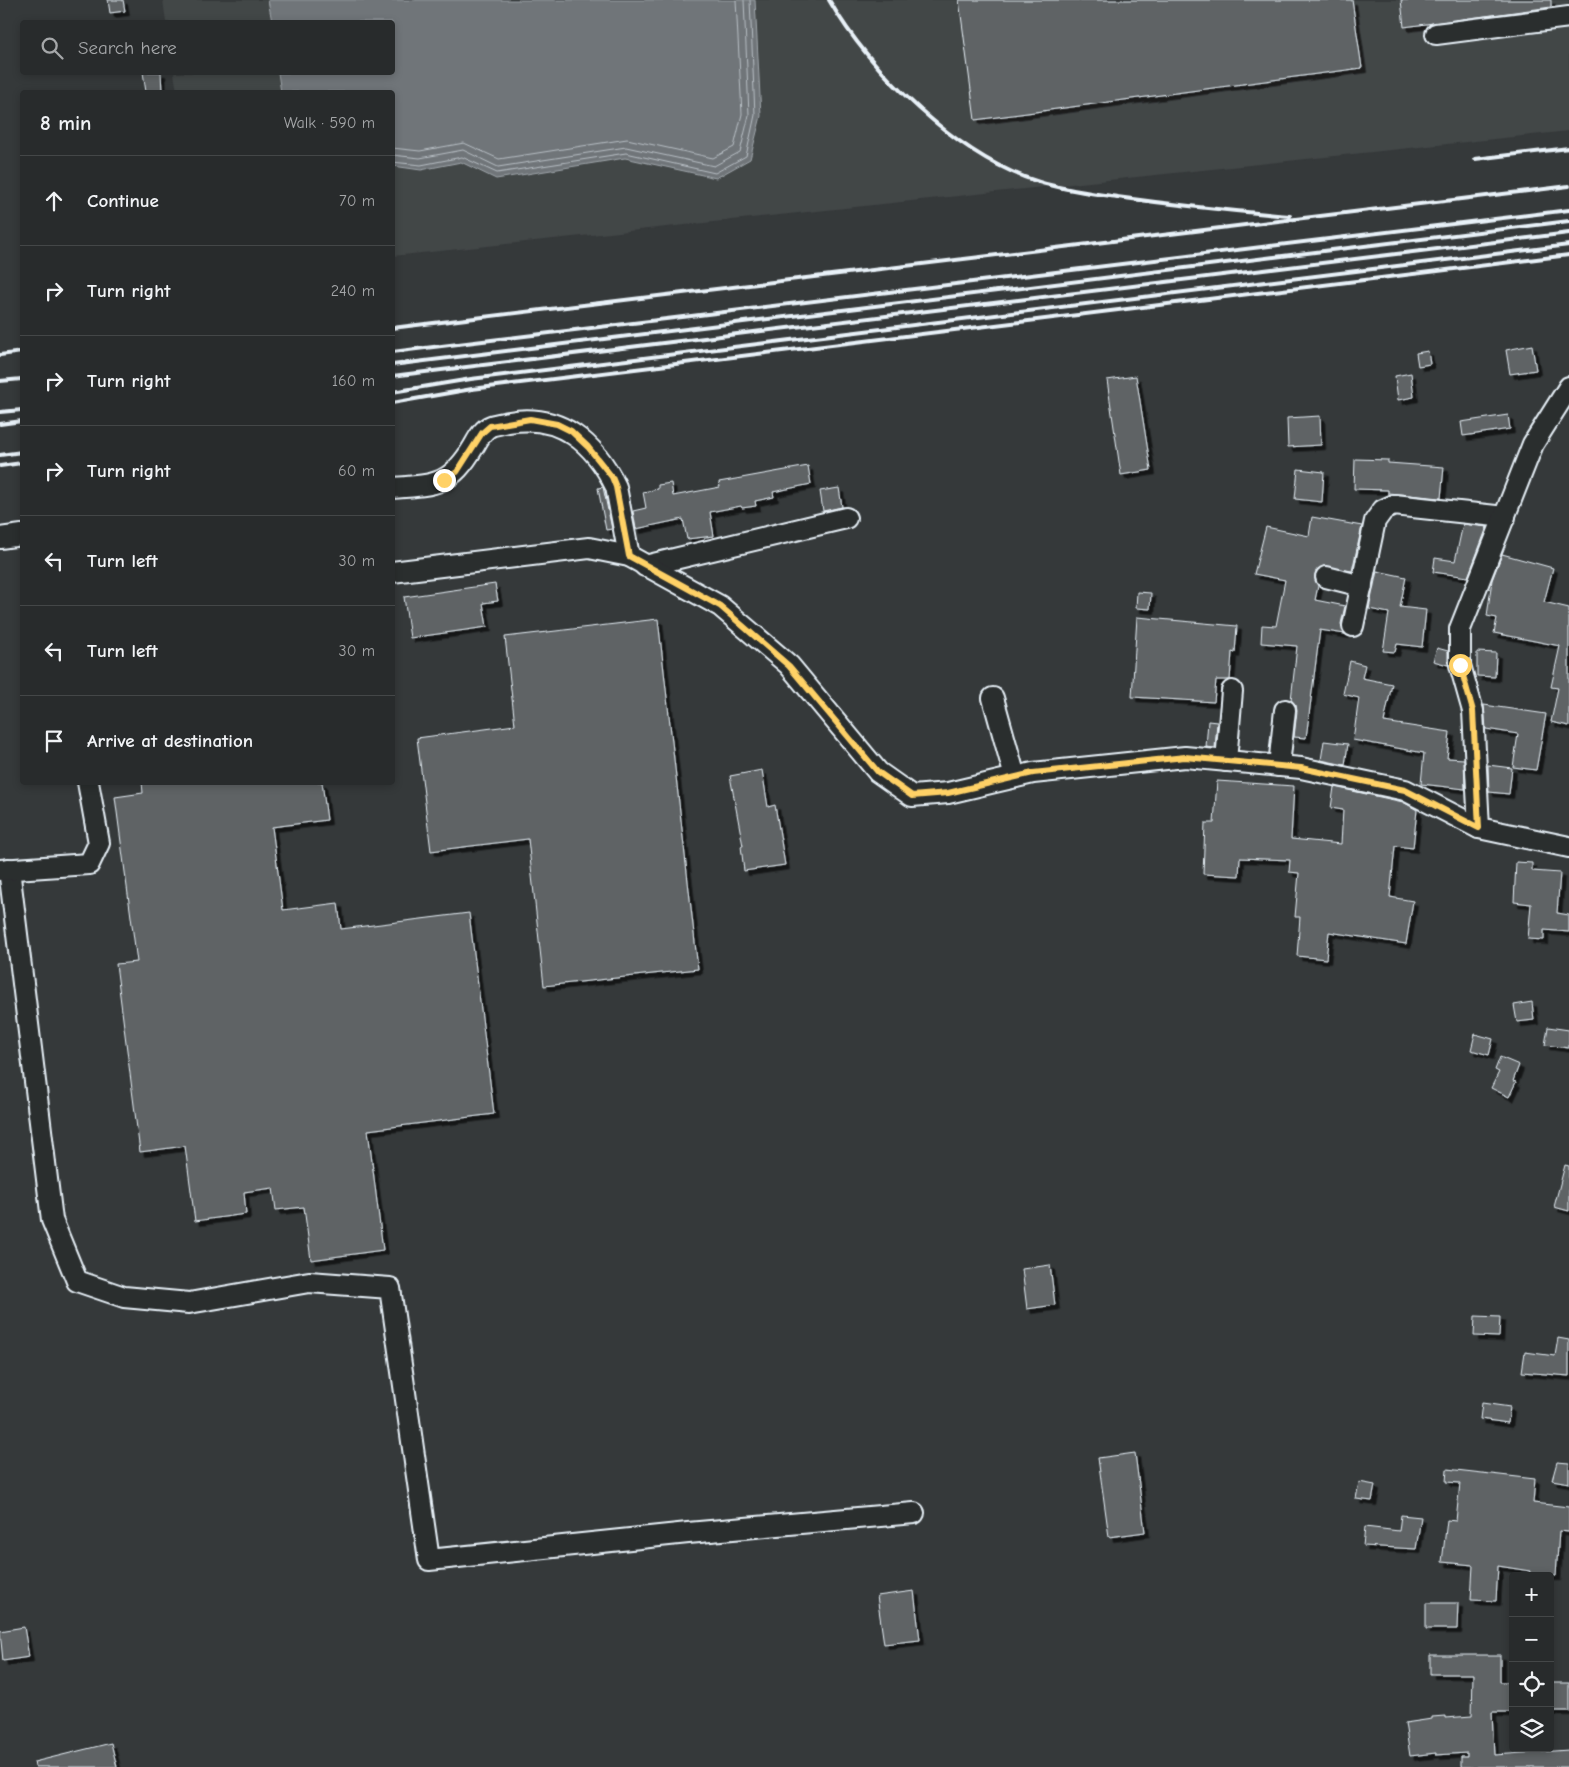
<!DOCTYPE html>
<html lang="en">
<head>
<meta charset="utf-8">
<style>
	body { margin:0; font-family:"Comic Neue",sans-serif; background:#303334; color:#f1f3f6 }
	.controls { position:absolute; right:15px; bottom:15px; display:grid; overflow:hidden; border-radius:5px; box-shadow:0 2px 8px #0003 }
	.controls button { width:45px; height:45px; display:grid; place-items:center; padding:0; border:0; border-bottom:1px solid #444748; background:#282b2c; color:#f1f3f6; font:25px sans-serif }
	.stop { position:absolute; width:15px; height:15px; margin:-11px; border:4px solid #ffd166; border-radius:50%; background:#fff }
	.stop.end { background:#ffd166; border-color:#fff; box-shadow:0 1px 5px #0008 }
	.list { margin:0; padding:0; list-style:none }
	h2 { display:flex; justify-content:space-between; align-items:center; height:65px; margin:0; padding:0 20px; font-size:21px }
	h2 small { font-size:16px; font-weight:400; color:#a5a7a9 }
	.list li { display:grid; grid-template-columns:32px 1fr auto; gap:15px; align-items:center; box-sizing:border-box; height:90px; padding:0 20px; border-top:1px solid #444748 }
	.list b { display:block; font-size:19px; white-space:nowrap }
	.list em { font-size:16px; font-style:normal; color:#a5a7a9 }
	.icon { flex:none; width:28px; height:28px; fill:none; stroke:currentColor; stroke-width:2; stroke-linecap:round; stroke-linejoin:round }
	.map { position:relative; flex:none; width:1569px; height:1767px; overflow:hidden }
	.search { position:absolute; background:#282b2c; box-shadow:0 2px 8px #0003; left:20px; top:20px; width:375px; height:55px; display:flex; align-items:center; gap:12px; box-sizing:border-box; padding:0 18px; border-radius:5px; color:#a5a7a9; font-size:19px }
	.panel { position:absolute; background:#282b2c; box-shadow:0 2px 8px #0003; left:20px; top:90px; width:375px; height:695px; border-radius:5px }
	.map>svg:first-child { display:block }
	.built { fill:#424647 }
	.water { fill:#707579; stroke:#a0a7ac }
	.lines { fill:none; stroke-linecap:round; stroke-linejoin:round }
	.shore { stroke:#b8bfc5; stroke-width:1 }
	.building { fill:#5f6365; stroke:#e8f1f8; filter:url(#shadow) }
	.minor-casing { stroke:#e8f1f8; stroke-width:24 }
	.minor { stroke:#2a2d2e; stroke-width:20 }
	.rail { stroke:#e8f1f8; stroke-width:4 }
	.route { stroke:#ffd166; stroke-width:6 }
</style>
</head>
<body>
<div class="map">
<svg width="1569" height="1767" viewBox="0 0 1569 1767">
	<defs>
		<filter id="shadow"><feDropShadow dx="4.5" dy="4.5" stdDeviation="0" flood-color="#0009"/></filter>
	</defs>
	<rect width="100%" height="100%" fill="#35393a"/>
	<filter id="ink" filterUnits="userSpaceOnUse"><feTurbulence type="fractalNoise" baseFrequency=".02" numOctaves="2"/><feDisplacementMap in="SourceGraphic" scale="10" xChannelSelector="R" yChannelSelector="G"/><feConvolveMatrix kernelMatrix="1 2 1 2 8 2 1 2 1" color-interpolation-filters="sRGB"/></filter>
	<g filter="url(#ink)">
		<!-- built -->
		<polygon class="built" points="163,0 1569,0 1569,131 393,256 392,92 177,92 174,73 392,72 392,22 166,22"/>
		<!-- water -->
		<polygon class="water" points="268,0 755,0 761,116 750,159 716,178 625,158 496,179 461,162 421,170 393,166 392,92 281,92 278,73 392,72 392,22 272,22"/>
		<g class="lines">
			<!-- shore -->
			<g class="shore">
				<polyline points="392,148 420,151 464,143 499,159 627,139 713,158 734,147 742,114 736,0"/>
				<polyline points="392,155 420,158 463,150 498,167 626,147 714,166 740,152 749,115 744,0"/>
				<polyline points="392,162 421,165 462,157 497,173 626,153 715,173 746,156 755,115 750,0"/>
			</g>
		</g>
		<!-- building -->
		<g class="building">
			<polygon points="108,0 123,0 125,11 110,13"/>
			<polygon points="959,0 1352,0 1362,68 975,120"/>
			<polygon points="1401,0 1551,0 1551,7 1404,27"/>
			<polygon points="143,72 161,72 162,92 146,92"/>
			<polygon points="1532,345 1536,370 1510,374 1506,350"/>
			<polygon points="1428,351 1430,364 1418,366 1416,353"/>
			<polygon points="1411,373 1414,397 1398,400 1395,376"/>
			<polygon points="1136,376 1151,470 1121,475 1107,380"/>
			<polygon points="1508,415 1510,429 1463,436 1461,422"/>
			<polygon points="1320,416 1321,445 1288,447 1287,418"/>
			<polygon points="1355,459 1388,460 1388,463 1444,467 1441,498 1388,493 1388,490 1354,489"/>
			<polygon points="808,466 811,484 773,492 774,497 755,501 756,506 742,508 741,506 710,512 714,536 687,539 683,519 636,529 633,511 646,508 643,492 658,489 658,485 671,483 673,496 720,487 719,482"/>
			<polygon points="1298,469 1324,472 1322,502 1295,499"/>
			<polygon points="603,487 612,529 606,530 598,488"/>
			<polygon points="839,488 842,507 823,511 820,491"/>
			<polygon points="1312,517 1362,526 1352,571 1323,566 1315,574 1318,586 1315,600 1345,606 1341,624 1345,634 1320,630 1306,738 1294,737 1297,711 1296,705 1291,700 1297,646 1261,643 1262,625 1276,626 1285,580 1254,574 1266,527 1309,536"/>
			<polygon points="1463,524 1487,527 1468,577 1433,572 1435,558 1455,561"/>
			<polygon points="1502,554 1553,568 1544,602 1569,608 1569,726 1551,722 1558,688 1551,687 1560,646 1494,633 1497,618 1487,616 1492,580"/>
			<polygon points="1377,571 1406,577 1400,607 1426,610 1422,647 1397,644 1395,652 1383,651 1389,613 1369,609"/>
			<polygon points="495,584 498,601 483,603 487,627 410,638 404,597"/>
			<polygon points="1137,592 1151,593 1150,609 1136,608"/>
			<polygon points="1137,617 1237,626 1235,653 1232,652 1230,680 1216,680 1214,702 1132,697"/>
			<polygon points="658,619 698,969 544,986 528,839 431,851 417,738 515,725 505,637"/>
			<polygon points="1437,648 1448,651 1448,665 1433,661"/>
			<polygon points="1477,652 1496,653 1495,677 1477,676"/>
			<polygon points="1350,661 1365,665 1362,678 1392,684 1384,722 1450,732 1447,758 1464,759 1465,789 1421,784 1424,753 1353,740 1359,698 1343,694"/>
			<polygon points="1484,705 1546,714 1536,770 1513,767 1518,734 1486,729"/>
			<polygon points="1208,721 1217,722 1215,748 1206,747"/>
			<polygon points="1324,741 1348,744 1345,765 1321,760"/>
			<polygon points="1488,765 1512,768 1509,794 1489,792"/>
			<polygon points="762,770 768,807 775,805 785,865 744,871 741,846 743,846 730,776"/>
			<polygon points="1217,781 1294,786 1291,839 1341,844 1343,810 1331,808 1334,787 1403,802 1417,810 1413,848 1395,846 1390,897 1413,901 1406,944 1329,932 1326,959 1297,956 1300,917 1295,917 1299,873 1289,872 1290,860 1240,858 1239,876 1203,874 1205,823 1214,823"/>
			<polygon points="142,782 322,782 327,820 272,827 283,910 338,903 341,929 469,913 494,1114 368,1130 383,1250 311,1260 304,1207 276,1210 273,1188 244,1192 246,1214 195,1221 185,1146 140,1152 116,964 137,962 115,797 143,793"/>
			<polygon points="1516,862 1532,863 1532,871 1560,873 1557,913 1569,915 1569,932 1544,930 1544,940 1528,939 1531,904 1514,902"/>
			<polygon points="1532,1002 1534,1020 1517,1022 1514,1005"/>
			<polygon points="1548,1027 1569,1030 1569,1048 1545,1045"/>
			<polygon points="1475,1034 1493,1039 1489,1055 1471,1050"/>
			<polygon points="1500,1057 1519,1065 1513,1081 1516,1082 1509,1097 1491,1088 1499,1072 1495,1070"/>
			<polygon points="1565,1165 1569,1166 1569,1211 1554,1207"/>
			<polygon points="1050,1265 1055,1305 1027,1309 1022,1269"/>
			<polygon points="1475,1316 1500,1317 1499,1337 1474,1336"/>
			<polygon points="1558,1338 1569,1340 1569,1376 1522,1372 1525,1352 1555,1356"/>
			<polygon points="1482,1403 1510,1407 1508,1423 1480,1419"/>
			<polygon points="1135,1453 1145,1532 1109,1537 1098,1458"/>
			<polygon points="1557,1462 1569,1463 1569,1483 1552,1480"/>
			<polygon points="1447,1469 1535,1479 1533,1503 1569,1507 1569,1532 1559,1531 1556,1576 1529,1576 1530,1571 1498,1566 1496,1601 1471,1600 1473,1565 1442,1562 1447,1520 1456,1521 1460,1483 1446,1482"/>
			<polygon points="1359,1482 1375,1485 1372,1501 1356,1499"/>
			<polygon points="1401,1515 1421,1517 1416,1549 1363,1546 1365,1527 1399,1531"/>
			<polygon points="914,1591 920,1640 884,1644 877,1596"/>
			<polygon points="1426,1603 1458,1603 1457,1629 1426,1629"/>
			<polygon points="24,1627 29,1657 3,1661 0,1631"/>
			<polygon points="1430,1655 1500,1655 1500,1682 1513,1682 1513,1712 1492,1712 1494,1755 1569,1750 1569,1767 1461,1767 1461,1757 1467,1757 1467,1753 1436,1755 1436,1753 1410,1756 1405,1723 1432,1719 1432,1717 1445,1716 1445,1718 1472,1716 1473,1674 1430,1674"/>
			<rect x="1551" y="1683" width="18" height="28"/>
			<polygon points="111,1743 117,1767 35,1767 34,1762"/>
		</g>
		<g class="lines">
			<defs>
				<g id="minor">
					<polyline points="1436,34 1569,17"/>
					<path d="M392 488C436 485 451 485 474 446 478 439 483 429 491 426 496 424 504 423 509 422 560 413 595 443 616 487L629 556"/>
					<polyline points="0,538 22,535"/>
					<polyline points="645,566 846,518"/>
					<polyline points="392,572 589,548 629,556 720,606 789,665 878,772 912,796 948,793 1033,773 1185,757 1301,768 1405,790 1479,828 1569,847"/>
					<polyline points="1326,577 1362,586"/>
					<polyline points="1353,626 1375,521 1383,510 1394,505 1505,517"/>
					<polyline points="993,698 1015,777"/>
					<polyline points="1226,761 1232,691"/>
					<polyline points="1279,766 1285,710"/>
					<polyline points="1479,828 1473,711 1460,665 1460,629 1533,444 1569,387"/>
					<polyline points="9,869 52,1220 77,1281 124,1297 189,1303 309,1282 390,1288 429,1560 688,1533 914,1513"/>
					<polyline points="0,870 89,864 99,843 88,782"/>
				</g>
			</defs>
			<!-- minor casing -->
			<use href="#minor" class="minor-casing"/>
			<!-- minor -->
			<use href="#minor" class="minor"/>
			<!-- rail -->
			<g class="rail">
				<path d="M829 0C870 71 959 158 1039 182 1065 190 1091 193 1117 197 1175 205 1232 211 1290 216"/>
				<polyline points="1475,159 1569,148"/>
				<polyline points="392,328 1569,186"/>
				<polyline points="392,352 1569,210"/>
				<polyline points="0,355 22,352"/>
				<polyline points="392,365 1569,221"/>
				<polyline points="392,376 1569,233"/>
				<polyline points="0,381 22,379"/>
				<polyline points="392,392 471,379 1569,245"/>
				<polyline points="392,403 472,389 1569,255"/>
				<polyline points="0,412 22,410"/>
				<polyline points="0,424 22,421"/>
				<polyline points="0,455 22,452"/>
				<polyline points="0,466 22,463"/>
			</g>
		</g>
	</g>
	<g class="lines" filter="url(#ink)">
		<!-- route -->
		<polyline class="route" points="444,480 457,472 482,433 490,426 530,419 557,424 571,431 588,447 612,477 616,487 629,556 720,606 789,666 878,772 912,796 948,793 1033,773 1185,757 1301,768 1405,790 1479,828 1473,711 1460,665"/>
	</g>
</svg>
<div class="controls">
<button>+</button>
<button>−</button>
<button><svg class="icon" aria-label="locate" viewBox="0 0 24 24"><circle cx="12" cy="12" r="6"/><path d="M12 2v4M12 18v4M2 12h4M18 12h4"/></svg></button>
<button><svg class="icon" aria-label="layers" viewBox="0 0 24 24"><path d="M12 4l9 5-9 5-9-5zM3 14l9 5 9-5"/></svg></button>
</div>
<div class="stop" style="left:1460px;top:665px"></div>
<div class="stop end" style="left:444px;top:480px"></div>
<div class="search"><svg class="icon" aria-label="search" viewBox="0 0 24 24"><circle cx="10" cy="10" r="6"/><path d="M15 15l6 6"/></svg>Search here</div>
<section class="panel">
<h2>8 min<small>Walk · 590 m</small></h2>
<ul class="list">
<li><svg class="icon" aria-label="ahead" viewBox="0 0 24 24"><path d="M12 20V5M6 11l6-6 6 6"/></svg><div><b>Continue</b></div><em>70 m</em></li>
<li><svg class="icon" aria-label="right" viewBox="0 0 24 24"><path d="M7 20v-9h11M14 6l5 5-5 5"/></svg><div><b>Turn right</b></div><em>240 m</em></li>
<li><svg class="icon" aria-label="right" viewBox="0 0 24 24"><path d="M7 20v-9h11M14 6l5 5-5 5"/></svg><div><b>Turn right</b></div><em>160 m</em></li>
<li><svg class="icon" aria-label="right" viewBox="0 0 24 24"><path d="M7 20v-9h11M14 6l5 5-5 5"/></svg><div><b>Turn right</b></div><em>60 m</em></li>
<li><svg class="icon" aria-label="left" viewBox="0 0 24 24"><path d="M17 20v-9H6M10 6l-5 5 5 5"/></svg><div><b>Turn left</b></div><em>30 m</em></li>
<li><svg class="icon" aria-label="left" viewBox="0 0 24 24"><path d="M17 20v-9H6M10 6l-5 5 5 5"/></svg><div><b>Turn left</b></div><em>30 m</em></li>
<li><svg class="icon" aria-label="arrive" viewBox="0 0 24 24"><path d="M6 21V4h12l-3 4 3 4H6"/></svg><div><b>Arrive at destination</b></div></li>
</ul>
</section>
</div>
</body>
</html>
